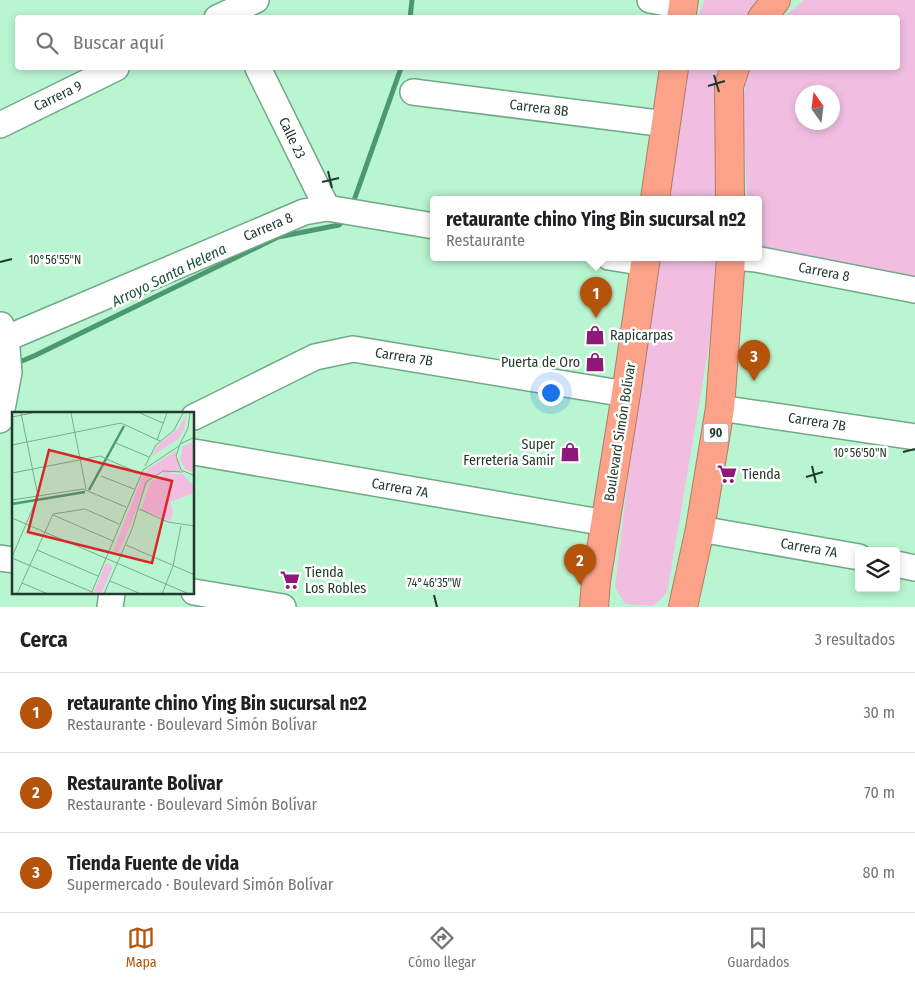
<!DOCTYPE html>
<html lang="es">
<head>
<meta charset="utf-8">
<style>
	body { margin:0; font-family:"Fira Sans Condensed",sans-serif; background:#f6f6f6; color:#202124 }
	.controls { position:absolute; right:15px; bottom:15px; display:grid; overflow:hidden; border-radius:5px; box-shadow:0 2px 8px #0003 }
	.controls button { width:45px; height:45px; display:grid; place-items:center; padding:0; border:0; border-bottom:1px solid #e0e0e0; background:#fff; color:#202124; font:25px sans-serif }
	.compass { position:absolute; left:795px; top:85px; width:45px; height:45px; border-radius:50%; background:#fff; box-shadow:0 2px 8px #0003; rotate:346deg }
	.you { position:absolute; left:550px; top:392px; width:18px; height:18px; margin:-12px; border:4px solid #fff; border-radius:50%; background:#1a73e8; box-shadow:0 0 0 8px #1a73e833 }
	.badge { display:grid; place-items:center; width:32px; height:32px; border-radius:50%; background:#b45309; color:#fff; font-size:16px; font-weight:700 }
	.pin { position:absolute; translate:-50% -41px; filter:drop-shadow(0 1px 2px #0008) }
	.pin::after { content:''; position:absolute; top:26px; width:18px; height:15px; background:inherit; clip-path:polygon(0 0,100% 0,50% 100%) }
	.popup { position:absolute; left:430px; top:196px; width:332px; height:65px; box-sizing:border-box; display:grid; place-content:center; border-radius:5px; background:#fff; filter:drop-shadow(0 1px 4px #0005); font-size:16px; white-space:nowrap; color:#757577 }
	.popup b { font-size:19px; color:#202124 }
	.popup::after { content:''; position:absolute; left:50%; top:100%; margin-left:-10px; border:10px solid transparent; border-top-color:#fff }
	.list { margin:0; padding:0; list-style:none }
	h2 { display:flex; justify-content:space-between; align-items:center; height:65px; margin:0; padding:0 20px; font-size:21px }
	h2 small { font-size:16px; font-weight:400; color:#757577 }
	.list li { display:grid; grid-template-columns:32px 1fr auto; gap:15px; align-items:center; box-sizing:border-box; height:80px; padding:0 20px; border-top:1px solid #e0e0e0 }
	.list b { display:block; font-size:19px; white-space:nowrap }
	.list p { margin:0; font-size:16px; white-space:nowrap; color:#757577 }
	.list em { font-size:16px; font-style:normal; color:#757577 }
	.icon { flex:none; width:28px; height:28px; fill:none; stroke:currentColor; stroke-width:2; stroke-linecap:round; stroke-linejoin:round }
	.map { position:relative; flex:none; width:915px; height:607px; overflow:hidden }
	.search { position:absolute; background:#fff; box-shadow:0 2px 8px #0003; left:15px; right:15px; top:15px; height:55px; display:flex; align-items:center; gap:12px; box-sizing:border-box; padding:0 18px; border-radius:5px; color:#757577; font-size:19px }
	.sheet { height:305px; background:#fff }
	nav { display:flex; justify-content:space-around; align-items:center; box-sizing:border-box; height:70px; border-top:1px solid #e0e0e0; background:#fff; font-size:14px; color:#757577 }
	nav a { display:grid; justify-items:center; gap:2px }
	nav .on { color:#b45309 }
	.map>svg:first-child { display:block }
	.green { fill:#f1bee2; fill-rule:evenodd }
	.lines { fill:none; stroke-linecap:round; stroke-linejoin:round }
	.stream { stroke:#4d996f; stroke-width:5 }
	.minor-casing { stroke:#6fa987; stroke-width:28 }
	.highway-casing { stroke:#af7e68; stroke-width:30 }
	.minor { stroke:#fff; stroke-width:25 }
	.highway { stroke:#fba288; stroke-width:28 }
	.ticks { fill:none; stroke:#223a2c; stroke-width:2 }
	.labels { text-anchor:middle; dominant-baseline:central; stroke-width:5; stroke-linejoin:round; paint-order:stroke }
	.shield { fill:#fff; stroke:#64756b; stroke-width:1 }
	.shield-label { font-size:12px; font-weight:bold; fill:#223a2c }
	.street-label { font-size:14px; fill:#223a2c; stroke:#fff }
	.poi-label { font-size:14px; fill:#223a2c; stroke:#fff; text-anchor:start }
	.water-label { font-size:15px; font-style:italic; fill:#1c5538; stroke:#fff }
	.inset-river { fill:none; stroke:#4d996f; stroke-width:2.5 }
	.inset-road { fill:none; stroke:#7daa8e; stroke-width:1 }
	.view { fill:#d62828; fill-opacity:0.15; stroke:#d62828; stroke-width:2.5 }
	.inset-edge { fill:none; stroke:#223a2c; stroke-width:2.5 }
	.ticks-label { font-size:12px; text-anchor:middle; fill:#223a2c; stroke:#fff; stroke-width:5; stroke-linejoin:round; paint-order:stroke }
</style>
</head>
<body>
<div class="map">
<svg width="915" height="607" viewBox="0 0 915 607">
	<rect width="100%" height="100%" fill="#b9f5d0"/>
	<!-- green -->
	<g class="green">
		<polygon points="705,0 770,0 754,17 697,18"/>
		<path d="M804 0H915V279L758 257V199H747L743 105 746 79 751 68H898V18L784 17ZM802 92H832V122H802Z"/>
		<polygon points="688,68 728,68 721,199 665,199"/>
		<polygon points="654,257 721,257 721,275 667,593 653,606 625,604 615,587"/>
	</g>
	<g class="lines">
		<!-- stream -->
		<g class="stream">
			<polyline points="410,18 412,0"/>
			<polyline points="352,206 401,68"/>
			<polyline points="15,364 36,355 278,237 339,225 345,218"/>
		</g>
		<defs>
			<g id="minor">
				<polyline points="650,0 682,6"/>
				<polyline points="217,18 256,0"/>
				<polyline points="258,68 327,208"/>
				<polyline points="413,92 666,124"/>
				<polyline points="0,125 116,68"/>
				<polyline points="609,257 645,263"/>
				<polyline points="733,257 756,259 915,290"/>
				<polyline points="0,341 304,212 327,208 434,226"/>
				<polyline points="720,408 915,437"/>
				<polyline points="194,417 315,357 353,349 626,394"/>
				<polyline points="0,420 9,372 6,338 1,325"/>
				<polyline points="194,452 606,523"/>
				<polyline points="700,529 859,557"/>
				<polyline points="0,558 14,560"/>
				<polyline points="896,564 915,568"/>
				<polyline points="194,592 283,607"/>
				<polyline points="110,607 112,593"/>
			</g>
			<g id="highway">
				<polyline points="681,18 684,0"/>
				<polyline points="762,18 776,0"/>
				<polyline points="655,199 674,68"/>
				<polyline points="730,199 729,86 735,68"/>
				<polyline points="594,607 596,581 626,394 646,257"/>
				<polyline points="683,607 700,529 720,408 731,257"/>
			</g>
		</defs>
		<!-- minor casing -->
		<use href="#minor" class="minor-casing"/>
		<!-- highway casing -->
		<use href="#highway" class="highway-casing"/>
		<!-- minor -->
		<use href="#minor" class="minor"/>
		<!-- highway -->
		<use href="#highway" class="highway"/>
	</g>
	<!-- ticks -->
	<path class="ticks" d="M714 75 719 92M708 86 725 81M328 171 332 188M322 182 339 178M0 262 12 259M903 452 915 449M812 466 816 483M806 477 823 472M434 595 437 607"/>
	<!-- icons -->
	<defs>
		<symbol id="shop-bare" viewBox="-9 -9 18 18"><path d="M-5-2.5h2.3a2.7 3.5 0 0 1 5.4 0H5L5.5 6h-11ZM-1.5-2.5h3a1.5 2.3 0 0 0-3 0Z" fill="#8f1979" stroke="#fff" stroke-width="2.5" paint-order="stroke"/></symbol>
		<symbol id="supermarket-bare" viewBox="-9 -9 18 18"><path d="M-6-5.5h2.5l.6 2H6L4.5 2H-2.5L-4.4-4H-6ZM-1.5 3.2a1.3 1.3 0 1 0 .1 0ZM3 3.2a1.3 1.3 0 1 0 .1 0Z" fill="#8f1979" stroke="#fff" stroke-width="2.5" paint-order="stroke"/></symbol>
	</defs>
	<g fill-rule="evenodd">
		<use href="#shop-bare" x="581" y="321" width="28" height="28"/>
		<use href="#shop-bare" x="581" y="348" width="28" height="28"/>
		<use href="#shop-bare" x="556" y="438" width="28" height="28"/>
		<use href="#supermarket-bare" x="713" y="460" width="28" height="28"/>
		<use href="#supermarket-bare" x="276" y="566" width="28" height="28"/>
	</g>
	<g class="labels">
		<!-- shield labels -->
		<rect class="shield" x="703.5" y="423.5" width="25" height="19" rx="4"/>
		<g class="shield-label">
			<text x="716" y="433">90</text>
		</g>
		<!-- street labels -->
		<g class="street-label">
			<text transform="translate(58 96) rotate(-26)">Carrera 9</text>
			<text transform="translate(539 108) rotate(7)">Carrera 8B</text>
			<text transform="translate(292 138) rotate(64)">Calle 23</text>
			<text transform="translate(268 227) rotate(-23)">Carrera 8</text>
			<text transform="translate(824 272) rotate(11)">Carrera 8</text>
			<text transform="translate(404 357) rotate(9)">Carrera 7B</text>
			<text transform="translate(817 422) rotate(9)">Carrera 7B</text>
			<text transform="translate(620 432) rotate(-81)">Boulevard Simón Bolívar</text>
			<text transform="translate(400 488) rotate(10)">Carrera 7A</text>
			<text transform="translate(809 548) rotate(10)">Carrera 7A</text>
		</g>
		<!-- poi labels -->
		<g class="poi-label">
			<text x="610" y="335">Rapicarpas</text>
			<text x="580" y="362" text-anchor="end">Puerta de Oro</text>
			<text x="555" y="444" text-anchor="end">Super<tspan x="555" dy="16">Ferreteria Samir</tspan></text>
			<text x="742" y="474">Tienda</text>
			<text x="305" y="572">Tienda<tspan x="305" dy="16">Los Robles</tspan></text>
		</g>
		<!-- water labels -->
		<g class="water-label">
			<text transform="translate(169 275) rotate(-26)">Arroyo Santa Helena</text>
		</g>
	</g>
	<!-- overview -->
	<g transform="translate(12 412)">
		<rect width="182" height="182" fill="#b9f5d0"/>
		<path d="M175 1 172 17 166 27 139 45 147 32 167 16ZM182 29V61L173 57 168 47 171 35ZM164 39 168 59 138 65 107 140H101L130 64 136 57ZM154 62H171L182 75V81L158 90 161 99 159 109 129 98 138 70ZM94 151 101 154 89 182H81Z" fill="#f1bee2"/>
		<path class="inset-river" d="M77 78 112 14M0 92 73 80"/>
		<path class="inset-road" d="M59 1 74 77M128 1 151 11M0 5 20 1M183 25 168 32 164 44 169 58 183 64M145 28 155 1M104 31 137 45M168 32 176 16 178 1M0 33 109 11 148 29M133 54 144 33 162 18 171 1M0 61 88 44 129 62M89 64 122 77M0 88 71 77 114 95M127 97 156 110 183 114M41 102 73 97 107 112M41 103 101 129M0 106 177 182M114 133 183 163M25 138 86 164M0 145 26 84 9 1M0 146 80 180M98 169 129 182M10 171 36 182M5 182 41 102M79 182 131 58 167 34M92 182 120 117 134 70 151 59 171 60M150 182 161 154 169 114"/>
		<path class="view" d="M37 38 160 69 140 151 16 120Z"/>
		<rect width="182" height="182" class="inset-edge"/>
	</g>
	<g class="ticks-label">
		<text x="55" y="264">10°56'55"N</text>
		<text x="860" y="457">10°56'50"N</text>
		<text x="434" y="587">74°46'35"W</text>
	</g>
</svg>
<div class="controls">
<button><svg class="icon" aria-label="layers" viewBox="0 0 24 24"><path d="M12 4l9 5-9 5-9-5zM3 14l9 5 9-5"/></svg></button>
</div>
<svg class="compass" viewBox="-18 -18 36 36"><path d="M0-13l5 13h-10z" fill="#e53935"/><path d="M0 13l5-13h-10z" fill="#757577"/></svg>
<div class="you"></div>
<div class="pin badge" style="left:596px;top:318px">1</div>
<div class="popup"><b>retaurante chino Ying Bin sucursal nº2</b>Restaurante</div>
<div class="pin badge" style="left:580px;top:585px">2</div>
<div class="pin badge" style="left:754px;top:381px">3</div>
<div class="search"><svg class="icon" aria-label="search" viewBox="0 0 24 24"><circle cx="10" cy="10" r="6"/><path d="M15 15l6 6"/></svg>Buscar aquí</div>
</div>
<section class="sheet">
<h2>Cerca<small>3 resultados</small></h2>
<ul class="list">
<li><span class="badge">1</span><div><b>retaurante chino Ying Bin sucursal nº2</b><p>Restaurante · Boulevard Simón Bolívar</p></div><em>30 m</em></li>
<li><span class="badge">2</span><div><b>Restaurante Bolivar</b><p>Restaurante · Boulevard Simón Bolívar</p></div><em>70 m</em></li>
<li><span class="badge">3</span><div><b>Tienda Fuente de vida</b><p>Supermercado · Boulevard Simón Bolívar</p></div><em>80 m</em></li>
</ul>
</section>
<nav>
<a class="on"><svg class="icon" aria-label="map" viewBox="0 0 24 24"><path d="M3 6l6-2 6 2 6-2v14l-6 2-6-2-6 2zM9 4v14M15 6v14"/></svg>Mapa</a>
<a><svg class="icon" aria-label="directions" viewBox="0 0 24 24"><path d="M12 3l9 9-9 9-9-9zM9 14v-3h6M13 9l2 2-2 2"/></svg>Cómo llegar</a>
<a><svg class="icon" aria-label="saved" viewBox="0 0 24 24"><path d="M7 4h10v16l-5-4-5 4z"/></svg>Guardados</a>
</nav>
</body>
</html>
